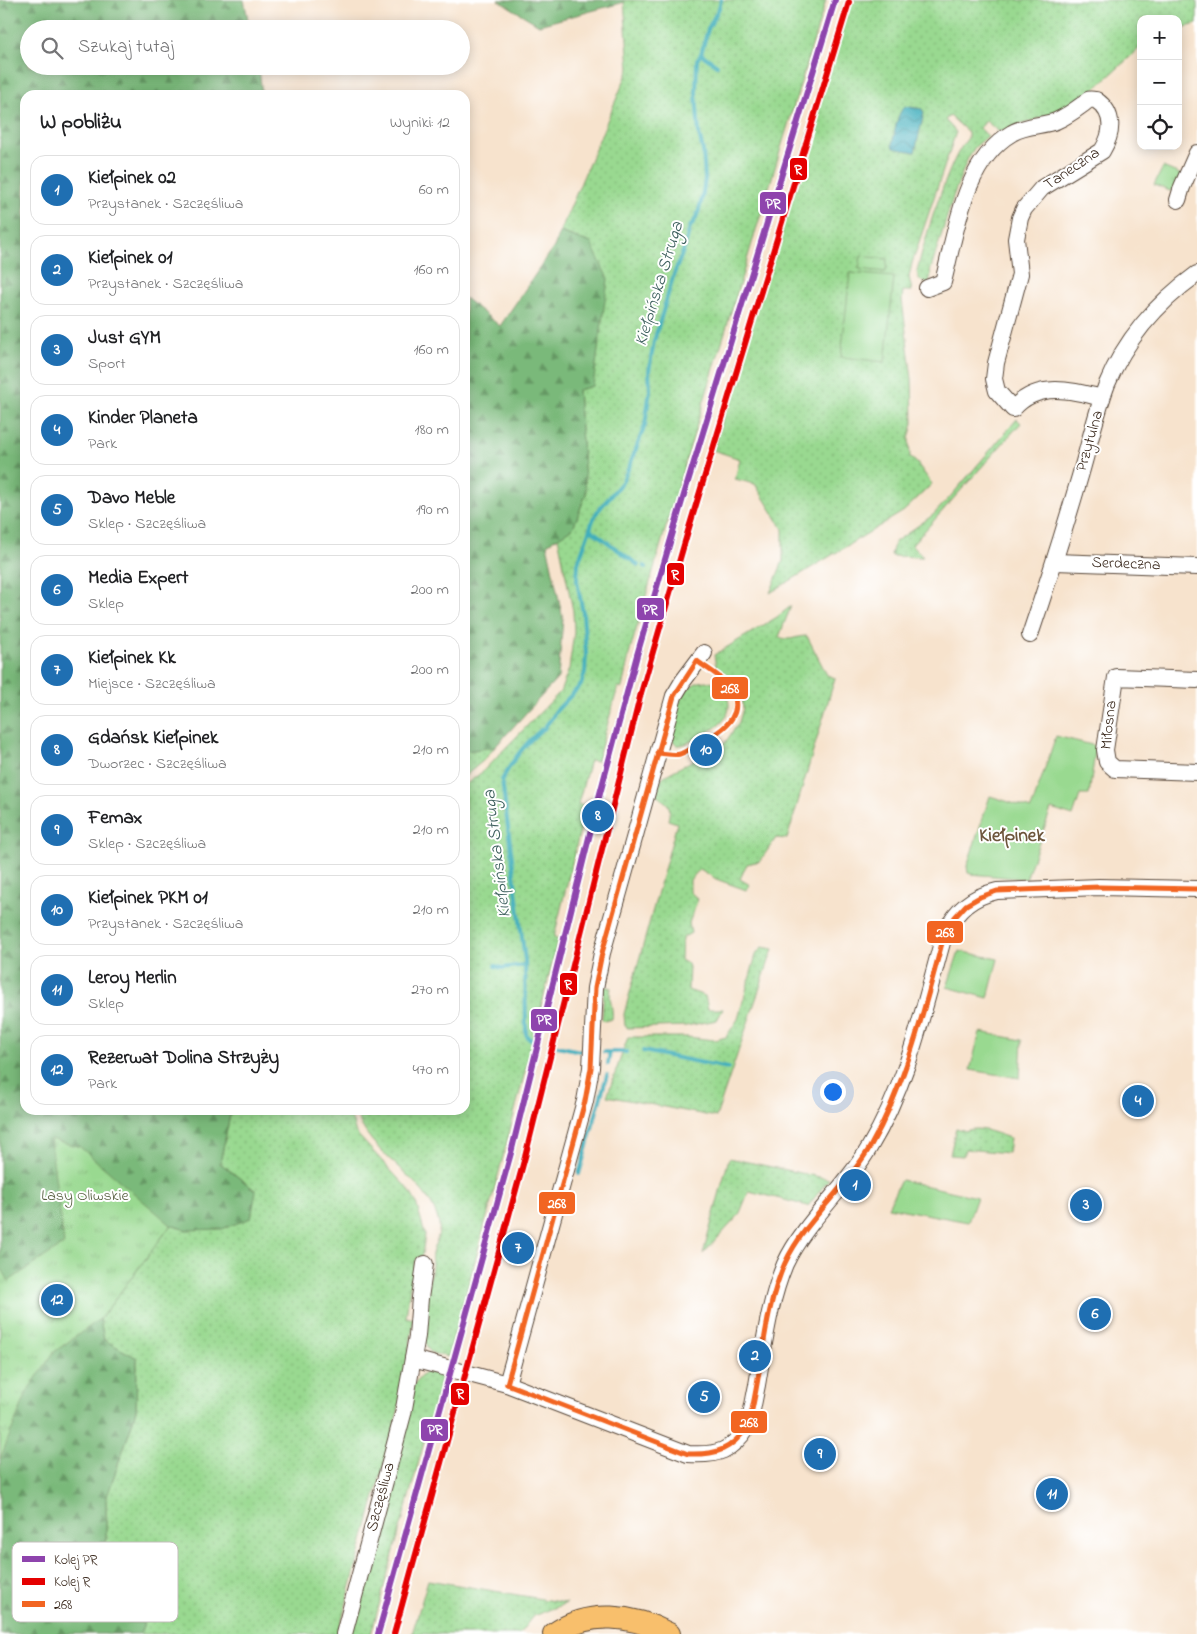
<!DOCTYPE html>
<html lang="pl">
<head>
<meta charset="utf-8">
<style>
	body { margin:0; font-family:"Indie Flower",sans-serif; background:#f2f2f2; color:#202124 }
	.controls { position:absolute; right:15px; top:15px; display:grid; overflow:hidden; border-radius:10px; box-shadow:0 2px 12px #0003 }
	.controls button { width:45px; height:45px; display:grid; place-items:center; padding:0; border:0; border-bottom:1px solid #e0e0e0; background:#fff; color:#202124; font:25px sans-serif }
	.you { position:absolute; left:832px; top:1091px; width:18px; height:18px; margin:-12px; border:4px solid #fff; border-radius:50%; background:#1a73e8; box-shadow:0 0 0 8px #1a73e833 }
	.badge { display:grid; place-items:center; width:32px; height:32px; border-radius:50%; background:#1f6fb2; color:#fff; font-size:16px; font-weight:700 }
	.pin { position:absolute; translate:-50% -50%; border:2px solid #fff; box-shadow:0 1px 5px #0006 }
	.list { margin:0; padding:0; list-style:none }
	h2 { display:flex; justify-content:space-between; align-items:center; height:65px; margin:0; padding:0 20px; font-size:21px }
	h2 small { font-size:16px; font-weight:400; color:#757577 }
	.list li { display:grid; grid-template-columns:32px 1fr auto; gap:15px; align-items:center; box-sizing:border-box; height:70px; margin:0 10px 10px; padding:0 10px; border:1px solid #e0e0e0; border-radius:15px }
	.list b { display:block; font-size:19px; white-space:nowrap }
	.list p { margin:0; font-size:16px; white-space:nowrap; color:#757577 }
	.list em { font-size:16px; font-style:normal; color:#757577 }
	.icon { flex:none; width:28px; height:28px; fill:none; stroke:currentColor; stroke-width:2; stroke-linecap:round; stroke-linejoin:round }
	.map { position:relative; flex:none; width:1197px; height:1634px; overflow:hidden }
	.search { position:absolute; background:#fff; box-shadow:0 2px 12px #0003; left:20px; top:20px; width:450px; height:55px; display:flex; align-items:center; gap:12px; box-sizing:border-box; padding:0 18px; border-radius:28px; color:#757577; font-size:19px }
	.panel { position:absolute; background:#fff; box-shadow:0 2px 12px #0003; left:20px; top:90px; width:450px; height:1025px; border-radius:15px }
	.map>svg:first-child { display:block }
	.grass { fill:url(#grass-dots); stroke:#6a8257 }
	.forest { fill:url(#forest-firs); stroke:#5a724c }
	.park { fill:url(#park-tufts); stroke:#6a8257 }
	.garden { fill:#99d990; stroke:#6a8257 }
	.water { fill:url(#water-waves); stroke:#3d6c6d }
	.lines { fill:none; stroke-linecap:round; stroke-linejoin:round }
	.stream { stroke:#3faebc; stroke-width:4 }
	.minor-casing { stroke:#574638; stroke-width:18 }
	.highway-casing { stroke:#574638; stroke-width:24 }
	.minor { stroke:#fff; stroke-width:16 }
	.highway { stroke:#f8bf6c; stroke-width:22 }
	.bus-1-casing { stroke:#fff; stroke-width:9 }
	.bus-1 { stroke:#f26522; stroke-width:5 }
	.rail-1-casing { stroke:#fff; stroke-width:10 }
	.rail-2-casing { stroke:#fff; stroke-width:10 }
	.rail-1 { stroke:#8e44ad; stroke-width:6 }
	.rail-2 { stroke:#e50000; stroke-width:6 }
	.labels { text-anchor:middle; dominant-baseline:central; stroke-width:4; stroke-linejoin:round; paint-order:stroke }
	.street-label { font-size:16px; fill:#3b2a1e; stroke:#fff }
	.park-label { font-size:16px; fill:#575f40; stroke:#fff }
	.water-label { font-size:18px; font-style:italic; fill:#3d5f5d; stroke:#fff }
	.quarter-label { font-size:19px; font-weight:bold; fill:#6d553b; stroke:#fff }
	.key { fill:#fff; stroke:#c4bfbc; stroke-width:1 }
	.key-label { font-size:14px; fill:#3b2a1e }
	.line-badge { stroke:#fff; stroke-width:2 }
	.badge-label { font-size:14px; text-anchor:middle; font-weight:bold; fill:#fff }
</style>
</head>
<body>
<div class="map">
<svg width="1197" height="1634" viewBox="0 0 1197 1634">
	<defs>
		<pattern id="grass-dots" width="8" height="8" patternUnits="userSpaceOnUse" patternTransform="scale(1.25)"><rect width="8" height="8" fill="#99d990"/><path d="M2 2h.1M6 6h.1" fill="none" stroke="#85ba7c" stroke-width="1.8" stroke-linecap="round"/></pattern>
		<pattern id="forest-firs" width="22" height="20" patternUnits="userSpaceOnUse" patternTransform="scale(1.25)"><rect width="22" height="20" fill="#7ab97a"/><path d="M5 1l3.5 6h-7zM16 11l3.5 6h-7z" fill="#659763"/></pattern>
		<pattern id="park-tufts" width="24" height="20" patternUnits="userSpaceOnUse" patternTransform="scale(1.25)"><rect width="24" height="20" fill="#99d990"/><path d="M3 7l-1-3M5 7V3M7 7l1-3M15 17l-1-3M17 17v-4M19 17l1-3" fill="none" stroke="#85ba7c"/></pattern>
		<pattern id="water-waves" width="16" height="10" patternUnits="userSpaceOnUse" patternTransform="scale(1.25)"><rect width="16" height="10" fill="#3faebc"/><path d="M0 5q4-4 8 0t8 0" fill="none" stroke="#368e98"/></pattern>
	</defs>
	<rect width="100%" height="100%" fill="#fff"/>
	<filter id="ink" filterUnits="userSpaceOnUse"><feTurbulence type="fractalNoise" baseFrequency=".02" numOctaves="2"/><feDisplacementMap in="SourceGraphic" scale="10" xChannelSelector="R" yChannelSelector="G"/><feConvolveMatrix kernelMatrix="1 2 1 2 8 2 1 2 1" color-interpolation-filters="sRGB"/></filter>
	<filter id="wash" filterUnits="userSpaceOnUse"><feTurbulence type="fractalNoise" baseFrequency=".0096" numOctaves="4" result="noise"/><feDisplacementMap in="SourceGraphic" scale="20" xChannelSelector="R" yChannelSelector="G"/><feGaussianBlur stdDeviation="1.12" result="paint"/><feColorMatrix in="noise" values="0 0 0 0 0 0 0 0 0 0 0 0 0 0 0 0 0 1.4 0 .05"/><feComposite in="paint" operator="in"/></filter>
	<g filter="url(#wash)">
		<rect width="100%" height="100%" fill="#f7e3cd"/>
		<!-- grass -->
		<g class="grass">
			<path d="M624 0H826L670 513 630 651 622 688 618 687 597 761 590 760 578 804 586 806 554 937 558 939C524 1079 488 1218 448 1357 443 1355 439 1355 435 1354 425 1352 427 1340 421 1334L432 1266C432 1262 431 1257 432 1254 434 1244 441 1235 439 1224 430 1177 366 1156 356 1110H465V785L482 772 560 692 569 669 574 632 573 611 558 537 573 527 586 494 578 390 591 243 560 232 629 69Z"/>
			<path d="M850 0H1197V24L1178 29V19H1141V47L1086 97 1072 107 999 132 986 121 980 128 988 136 975 147 968 158 954 194 930 272 931 274 929 283C921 282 918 280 917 271 924 243 932 216 942 190 949 172 956 152 968 138V132L950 116 945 120 956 132 912 263 909 277 912 291H903L902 300 912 379 913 423 909 439 910 457 917 463 932 484 904 511 770 593 783 561V529L755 484 735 479 740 459 713 450Z"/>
			<polygon points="1017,419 1021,423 912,545 923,557 892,556 891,554 895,542 933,515 950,497"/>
			<path d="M791 606 779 637C792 642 794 636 807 636L827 675 835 678 787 839 776 838 760 861 747 864 740 879 750 885 746 890 716 879 700 869 690 880V892L698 899 689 923 691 933 682 938 681 960 688 964 689 967 688 990 705 996 708 1009H723L717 1020 686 1026 628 1028 625 1026 624 1014 677 823 668 820C672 804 668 804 656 795L661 780 664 776 725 743 739 722 743 708 739 688 731 678 716 667 714 655 777 617Z"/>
			<path d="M705 681C726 683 738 707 721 723 715 729 705 733 698 737 691 741 685 746 677 745L669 737C675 716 679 683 705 681Z"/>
			<polygon points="495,747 484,760 465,776 465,751"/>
			<polygon points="762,947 773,949 716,1117 607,1096 628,1037 687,1037 715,1040 726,1037 738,1019 756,955"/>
			<path d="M604 986 611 988C608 999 614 1009 612 1019L604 1021 602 1019Z"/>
			<polygon points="231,1110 349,1110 356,1133 409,1190 416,1202 425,1235 422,1255 416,1259 414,1266 419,1280 411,1279 406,1317 414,1319 401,1400 338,1634 140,1634 143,1623 124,1623 127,1596 155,1594 145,1559 138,1545 106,1549 106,1499 130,1430 136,1410 137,1358 104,1340 100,1319 171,1225 186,1230 256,1191 220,1163"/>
			<path d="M956 1128 966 1131C979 1125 996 1134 1010 1138L1008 1153 965 1149 963 1156 950 1155Z"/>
			<polygon points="729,1158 829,1179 808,1206 749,1191 739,1215 703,1254"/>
			<polygon points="430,1371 443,1374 371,1634 348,1634 414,1384 424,1373"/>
			<polygon points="428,1580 566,1603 567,1603 533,1616 519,1634 412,1634"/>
		</g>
		<!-- forest -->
		<g class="forest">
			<polygon points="0,0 244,0 250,29 29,29 29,66 259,67 262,95 25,95 25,1110 231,1110 220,1163 256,1191 251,1218 222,1229 186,1230 171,1225 100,1319 104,1340 137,1358 136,1410 130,1430 106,1499 106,1548 138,1545 146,1559 165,1553 172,1571 156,1594 127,1596 124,1622 144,1623 140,1634 0,1634"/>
			<polygon points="498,0 624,0 625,2 539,25"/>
			<polygon points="560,232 591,243 608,279 593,386 578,390 586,494 573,528 547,544 563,619 558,678 495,747 465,751 465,298 500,326 554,247"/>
		</g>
		<!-- park -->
		<g class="park">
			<polygon points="1163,167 1182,175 1176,188 1170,191 1154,185"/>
			<polygon points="50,1139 80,1147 171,1225 100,1319 54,1352 28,1390 0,1459 0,1266 9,1281 64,1244"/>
		</g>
		<!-- garden -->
		<g class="garden">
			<polygon points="861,256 887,259 886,272 859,269"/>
			<polygon points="850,273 894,277 885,362 841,357"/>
			<polygon points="1056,736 1096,746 1089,795 1080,795 1073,816 1051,809 1026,879 971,874 968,873 967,866 990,796 1031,809"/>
			<polygon points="959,951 998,959 988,998 947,987"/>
			<polygon points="980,1032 1022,1040 1020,1078 970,1070"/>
			<polygon points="901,1180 977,1197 968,1222 888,1207"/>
		</g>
		<!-- water -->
		<path class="water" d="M905 106 922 109 924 113 915 152 893 148 892 145C895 133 896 114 905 106Z"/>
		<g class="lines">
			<!-- stream -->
			<g class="stream">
				<polyline points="701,54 717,65"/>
				<polyline points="590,529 638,565"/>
				<polyline points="644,566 646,567"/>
				<polyline points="495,966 502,968 525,965"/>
				<path d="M534 1040 529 1039 526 1034 525 961 502 780C513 759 524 745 542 729H544C547 722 553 719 555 712L581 685 585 672 586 653 583 613 577 581 578 563 593 520 597 512 622 482 630 465 645 425 650 390 649 371 654 341 674 274 684 249 690 227 695 220 699 210 702 198 705 179 703 151 699 134 696 94 697 60 701 54 708 29 719 8 721 0"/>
				<polyline points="553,1045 580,1051"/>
				<polyline points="643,1051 728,1068"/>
				<polyline points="604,1052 627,1052"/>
				<polyline points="608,1064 610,1052"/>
				<polyline points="579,1174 607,1075"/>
			</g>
		</g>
	</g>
	<g filter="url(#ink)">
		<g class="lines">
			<defs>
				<g id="minor">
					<polyline points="1178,200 1182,187 1197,153"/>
					<path d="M927 288 943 282C956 232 964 161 1012 133 1025 125 1042 126 1056 121 1065 117 1074 111 1082 105 1084 104 1086 102 1088 100 1090 99 1093 100 1096 100 1115 113 1113 133 1102 151L1042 188 1024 209 1020 218 1016 239 1020 274 996 363 994 379 997 391 1013 409C1037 381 1072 390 1102 398"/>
					<polyline points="1055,562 1197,567"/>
					<path d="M1030 635C1047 585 1063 534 1078 483 1088 450 1095 416 1107 384 1126 338 1157 303 1197 274"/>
					<polyline points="1197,680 1116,677 1105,750 1107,762 1115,769 1197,772"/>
					<path d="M413 1359 507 1384 688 1454C718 1456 732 1451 748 1426 752 1413 754 1399 757 1385 764 1345 769 1302 785 1264 805 1221 845 1189 869 1148 909 1082 924 1005 945 932 958 909 971 897 997 891L1099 887 1197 889"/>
					<polyline points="507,1384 585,1101 591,1068 595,988 602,953 674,696 683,681 704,653"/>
					<polyline points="344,1634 403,1414 417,1336 420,1298 425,1264"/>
				</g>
				<path id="highway" d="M554 1634C589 1609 633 1615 669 1634"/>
			</defs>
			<!-- minor casing -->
			<use href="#minor" class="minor-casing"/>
			<!-- highway casing -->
			<use href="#highway" class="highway-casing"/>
			<!-- minor -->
			<use href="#minor" class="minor"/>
			<!-- highway -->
			<use href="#highway" class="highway"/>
			<defs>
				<g id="bus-1">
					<path d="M657 753C664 753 673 756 680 754 686 752 691 748 697 745 714 735 741 722 735 698 731 681 710 671 697 661"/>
					<path d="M507 1384 688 1454C717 1455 731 1450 748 1426 763 1373 762 1314 785 1263 806 1219 846 1188 870 1147 908 1080 925 1005 945 932L955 917 966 905 980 897 997 891 1099 887 1197 889"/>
					<polyline points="507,1384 585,1101 591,1068 595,988 602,953 674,696 697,661"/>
				</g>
			</defs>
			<!-- bus-1 casing -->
			<use href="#bus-1" class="bus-1-casing"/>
			<!-- bus-1 -->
			<use href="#bus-1" class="bus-1"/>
			<defs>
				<polyline id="rail-1" points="378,1634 511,1153 598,801 637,655 683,498 835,0"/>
				<polyline id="rail-2" points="394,1634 525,1157 641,693 688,531 849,2"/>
			</defs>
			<!-- rail-1 casing -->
			<use href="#rail-1" class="rail-1-casing"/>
			<!-- rail-2 casing -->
			<use href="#rail-2" class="rail-2-casing"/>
			<!-- rail-1 -->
			<use href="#rail-1" class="rail-1"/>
			<!-- rail-2 -->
			<use href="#rail-2" class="rail-2"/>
		</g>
	</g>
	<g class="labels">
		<!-- street labels -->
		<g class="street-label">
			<text transform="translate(1072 169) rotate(-34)">Taneczna</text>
			<text transform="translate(1090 441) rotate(-74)">Przytulna</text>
			<text transform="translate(1126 564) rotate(2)">Serdeczna</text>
			<text transform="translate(1109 725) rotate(-84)">Miłosna</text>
			<text transform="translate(381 1497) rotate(-75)">Szczęśliwa</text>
		</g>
		<!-- park labels -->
		<g class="park-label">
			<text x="85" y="1196">Lasy Oliwskie</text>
		</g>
		<!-- water labels -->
		<g class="water-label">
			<text transform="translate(660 284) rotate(-73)">Kiełpińska Struga</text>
			<text transform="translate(498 854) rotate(-97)">Kiełpińska Struga</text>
		</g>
		<!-- quarter labels -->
		<g class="quarter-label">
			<text x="1012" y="836">Kiełpinek</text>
		</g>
	</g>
	<!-- legend -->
	<rect x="12" y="1542" width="166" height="80" rx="8" class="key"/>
	<rect x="22" y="1556" width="23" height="6" fill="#8e44ad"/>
	<rect x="22" y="1578" width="23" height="7" fill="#e50000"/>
	<rect x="22" y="1601" width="23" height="6" fill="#f26522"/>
	<g class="key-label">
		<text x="54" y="1564">Kolej PR</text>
		<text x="54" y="1586">Kolej R</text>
		<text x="54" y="1609">268</text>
	</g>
	<g class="line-badge">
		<rect x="789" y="157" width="19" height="24" rx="5" fill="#e50000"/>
		<rect x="759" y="191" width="28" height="24" rx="5" fill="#8e44ad"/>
		<rect x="666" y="562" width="19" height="24" rx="5" fill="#e50000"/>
		<rect x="636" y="597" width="29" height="24" rx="5" fill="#8e44ad"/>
		<rect x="711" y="676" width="38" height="24" rx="5" fill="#f26522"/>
		<rect x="926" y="920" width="38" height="24" rx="5" fill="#f26522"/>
		<rect x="559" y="972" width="19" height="24" rx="5" fill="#e50000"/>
		<rect x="530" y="1008" width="28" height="24" rx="5" fill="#8e44ad"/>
		<rect x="538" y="1191" width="38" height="24" rx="5" fill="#f26522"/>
		<rect x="450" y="1382" width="20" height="24" rx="5" fill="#e50000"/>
		<rect x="730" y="1410" width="38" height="24" rx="5" fill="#f26522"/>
		<rect x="420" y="1418" width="29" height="24" rx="5" fill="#8e44ad"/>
	</g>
	<g class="badge-label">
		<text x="798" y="174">R</text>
		<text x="773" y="208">PR</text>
		<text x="675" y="579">R</text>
		<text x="650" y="614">PR</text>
		<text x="730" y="693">268</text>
		<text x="945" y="937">268</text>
		<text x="568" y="989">R</text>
		<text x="544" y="1024">PR</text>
		<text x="557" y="1208">268</text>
		<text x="460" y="1398">R</text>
		<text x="749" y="1427">268</text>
		<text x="435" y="1434">PR</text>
	</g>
</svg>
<div class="controls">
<button>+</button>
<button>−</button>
<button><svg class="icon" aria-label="locate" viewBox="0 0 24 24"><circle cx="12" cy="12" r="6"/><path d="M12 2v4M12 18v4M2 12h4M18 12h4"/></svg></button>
</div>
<div class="you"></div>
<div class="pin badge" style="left:855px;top:1185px">1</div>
<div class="pin badge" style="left:755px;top:1356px">2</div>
<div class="pin badge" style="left:1086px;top:1205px">3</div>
<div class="pin badge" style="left:1138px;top:1101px">4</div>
<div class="pin badge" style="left:704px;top:1397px">5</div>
<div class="pin badge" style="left:1095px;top:1314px">6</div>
<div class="pin badge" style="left:518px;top:1248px">7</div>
<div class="pin badge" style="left:598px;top:816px">8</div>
<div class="pin badge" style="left:820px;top:1454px">9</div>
<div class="pin badge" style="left:706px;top:750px">10</div>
<div class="pin badge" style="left:1052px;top:1494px">11</div>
<div class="pin badge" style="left:57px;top:1300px">12</div>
<div class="search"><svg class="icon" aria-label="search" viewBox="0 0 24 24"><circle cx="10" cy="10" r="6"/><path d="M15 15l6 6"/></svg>Szukaj tutaj</div>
<section class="panel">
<h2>W pobliżu<small>Wyniki: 12</small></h2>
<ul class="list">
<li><span class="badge">1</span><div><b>Kiełpinek 02</b><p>Przystanek · Szczęśliwa</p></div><em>60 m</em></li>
<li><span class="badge">2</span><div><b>Kiełpinek 01</b><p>Przystanek · Szczęśliwa</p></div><em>160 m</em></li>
<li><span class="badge">3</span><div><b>Just GYM</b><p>Sport</p></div><em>160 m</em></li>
<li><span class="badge">4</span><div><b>Kinder Planeta</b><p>Park</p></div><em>180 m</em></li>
<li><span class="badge">5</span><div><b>Davo Meble</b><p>Sklep · Szczęśliwa</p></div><em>190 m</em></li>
<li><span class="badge">6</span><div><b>Media Expert</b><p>Sklep</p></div><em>200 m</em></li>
<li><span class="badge">7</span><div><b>Kiełpinek Kk</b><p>Miejsce · Szczęśliwa</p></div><em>200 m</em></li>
<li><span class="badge">8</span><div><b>Gdańsk Kiełpinek</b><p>Dworzec · Szczęśliwa</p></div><em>210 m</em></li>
<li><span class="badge">9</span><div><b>Femax</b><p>Sklep · Szczęśliwa</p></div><em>210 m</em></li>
<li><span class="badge">10</span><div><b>Kiełpinek PKM 01</b><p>Przystanek · Szczęśliwa</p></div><em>210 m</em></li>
<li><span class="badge">11</span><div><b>Leroy Merlin</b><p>Sklep</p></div><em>270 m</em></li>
<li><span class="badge">12</span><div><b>Rezerwat Dolina Strzyży</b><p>Park</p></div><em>470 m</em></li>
</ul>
</section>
</div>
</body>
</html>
